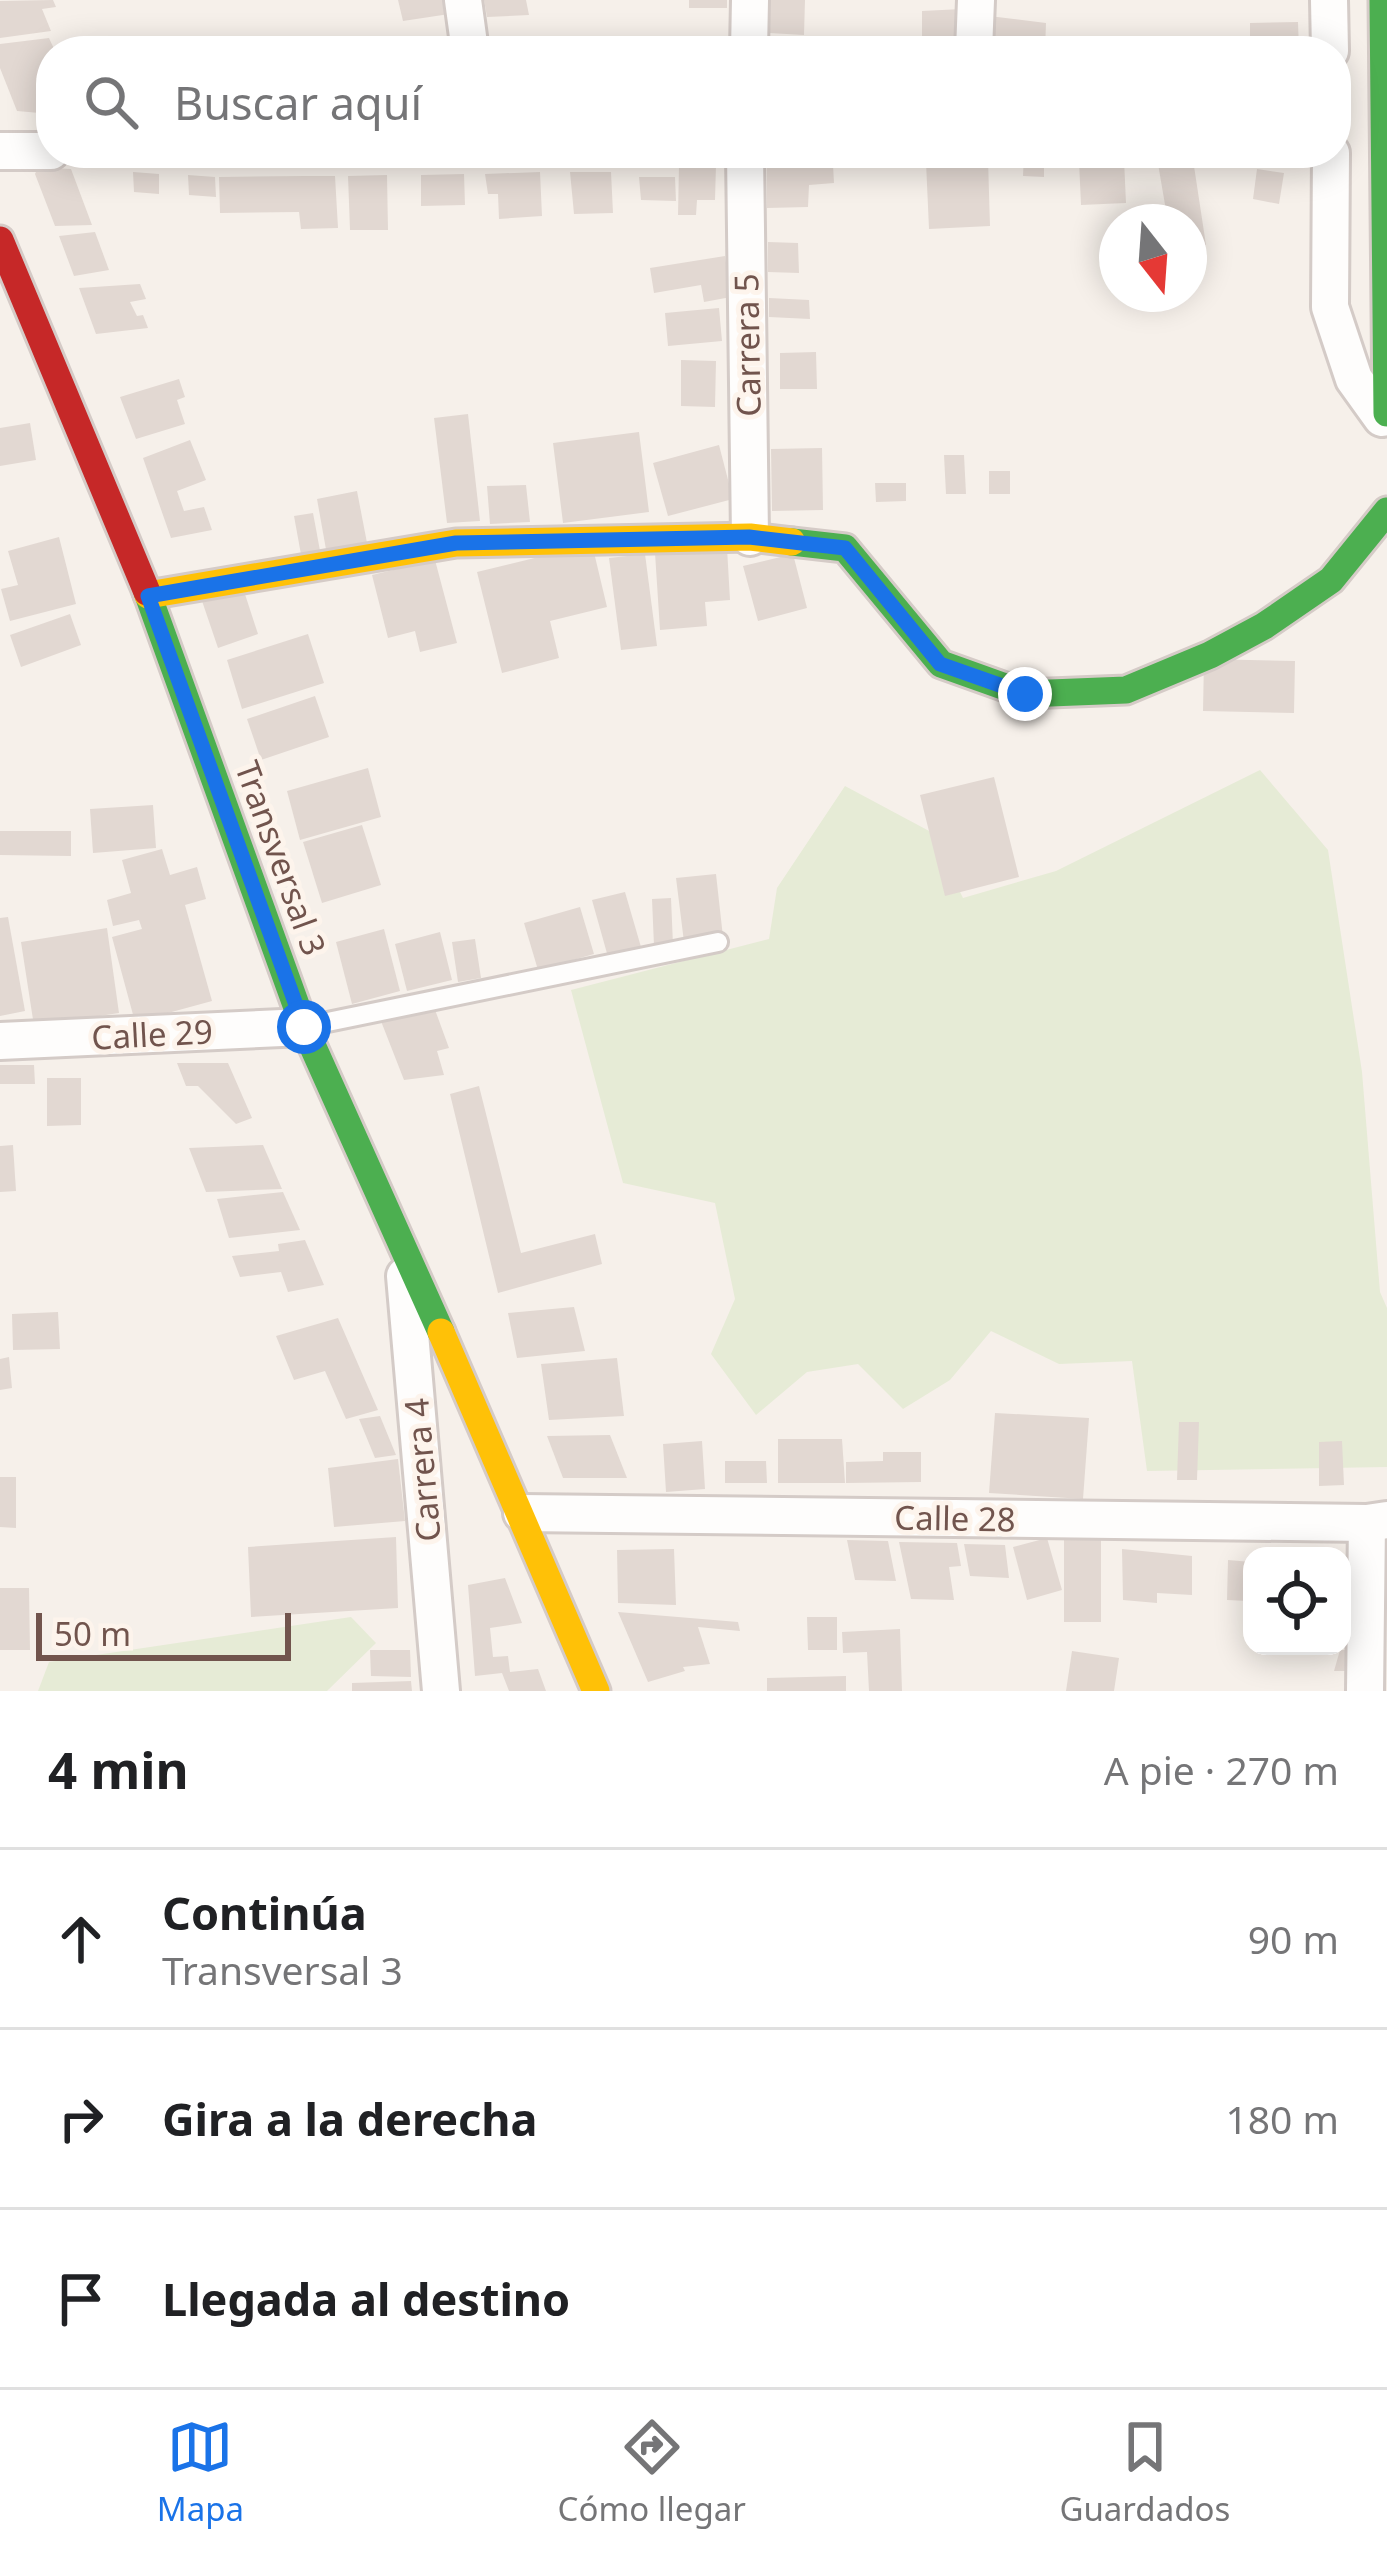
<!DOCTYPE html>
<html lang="es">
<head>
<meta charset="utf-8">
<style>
	body { margin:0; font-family:"Noto Sans",sans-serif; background:#f6f6f6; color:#202124 }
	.controls { position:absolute; right:36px; bottom:36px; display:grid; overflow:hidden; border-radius:24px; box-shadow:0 6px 30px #0003 }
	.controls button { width:108px; height:108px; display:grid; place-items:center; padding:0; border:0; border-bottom:3px solid #e0e0e0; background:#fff; color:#202124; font:60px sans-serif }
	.compass { position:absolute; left:1099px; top:204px; width:108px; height:108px; border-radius:50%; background:#fff; box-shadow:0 6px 30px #0003; rotate:163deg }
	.scale { position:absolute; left:36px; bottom:30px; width:255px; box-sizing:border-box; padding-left:12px; border:6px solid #71544d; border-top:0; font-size:33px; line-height:42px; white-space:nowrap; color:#71544d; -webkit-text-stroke:9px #fdf4ec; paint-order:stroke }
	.stop { position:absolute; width:36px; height:36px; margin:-27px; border:9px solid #1a73e8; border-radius:50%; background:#fff }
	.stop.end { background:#1a73e8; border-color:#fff; box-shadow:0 3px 12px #0008 }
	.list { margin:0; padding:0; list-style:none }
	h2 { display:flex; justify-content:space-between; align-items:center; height:156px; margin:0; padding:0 48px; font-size:51px }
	h2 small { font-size:39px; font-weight:400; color:#757577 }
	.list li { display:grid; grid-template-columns:78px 1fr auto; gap:36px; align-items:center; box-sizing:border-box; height:180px; padding:0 48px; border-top:3px solid #e0e0e0 }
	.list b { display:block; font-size:45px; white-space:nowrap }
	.list p { margin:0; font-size:39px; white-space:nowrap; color:#757577 }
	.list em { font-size:39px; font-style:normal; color:#757577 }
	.icon { flex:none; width:66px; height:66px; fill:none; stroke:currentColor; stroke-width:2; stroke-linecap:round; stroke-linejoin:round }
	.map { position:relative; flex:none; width:1387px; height:1691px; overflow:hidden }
	.search { position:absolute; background:#fff; box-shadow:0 6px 30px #0003; left:36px; right:36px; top:36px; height:132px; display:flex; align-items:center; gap:30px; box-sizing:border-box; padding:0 42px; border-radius:48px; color:#757577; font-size:45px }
	.sheet { height:696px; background:#fff }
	nav { display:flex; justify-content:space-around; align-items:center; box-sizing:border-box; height:168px; border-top:3px solid #e0e0e0; background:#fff; font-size:33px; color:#757577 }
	nav a { display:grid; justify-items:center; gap:6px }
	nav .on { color:#1a73e8 }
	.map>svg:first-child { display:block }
	.green { fill:#e6ebd6 }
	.building { fill:#e2d8d2 }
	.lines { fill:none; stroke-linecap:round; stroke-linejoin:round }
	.lane-casing { stroke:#d4cbc7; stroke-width:24 }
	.street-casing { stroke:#d4cbc7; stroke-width:42 }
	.fast-casing { stroke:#d5cbc7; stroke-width:33 }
	.slow-casing { stroke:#d5cbc7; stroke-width:33 }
	.jam-casing { stroke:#d5cbc7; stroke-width:33 }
	.lane { stroke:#fefdfc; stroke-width:18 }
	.street { stroke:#fefdfc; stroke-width:36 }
	.fast { stroke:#4caf50; stroke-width:27 }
	.slow { stroke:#ffc107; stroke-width:27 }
	.jam { stroke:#c62828; stroke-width:27 }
	.route { stroke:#1a73e8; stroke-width:15 }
	.labels { text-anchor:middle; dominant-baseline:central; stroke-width:10; stroke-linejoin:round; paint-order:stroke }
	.street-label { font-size:33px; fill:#71544d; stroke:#fdf4ec }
</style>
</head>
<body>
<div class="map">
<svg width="1387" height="1691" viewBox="0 0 1387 1691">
	<rect width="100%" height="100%" fill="#f6f0ea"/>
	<!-- green -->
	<g class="green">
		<polygon points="1260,770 1328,850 1362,1072 1380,1292 1387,1308 1387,1467 1147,1471 1132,1361 1059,1364 991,1331 950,1380 903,1409 858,1364 807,1372 756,1415 711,1354 735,1299 715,1203 623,1183 571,990 769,939 777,888 845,786 931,832 963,898 1056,871"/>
		<polygon points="351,1617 376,1643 327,1691 38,1691 49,1662"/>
	</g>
	<!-- building -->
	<g class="building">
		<polygon points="53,0 56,7 42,9 51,31 0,38 0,1"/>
		<polygon points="398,0 453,0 456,13 403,21"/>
		<polygon points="484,0 526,0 529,15 487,17"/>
		<rect x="689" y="0" width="38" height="8"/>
		<polygon points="769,0 805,0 804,35 769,33"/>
		<polygon points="962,9 962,44 922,46 922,11"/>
		<polygon points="989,16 1046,23 1045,51 988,51"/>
		<polygon points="1298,22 1299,51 1250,51 1250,23"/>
		<polygon points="49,38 55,51 51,51 51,114 17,111 0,68 0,44"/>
		<polygon points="1192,153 1206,245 1189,248 1189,222 1168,222 1157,158"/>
		<polygon points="1024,154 1044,154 1044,177 1023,176"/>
		<polygon points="988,159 990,226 929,229 926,162"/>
		<polygon points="1124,159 1126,203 1081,205 1079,161"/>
		<polygon points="679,165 716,165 715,200 697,200 696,215 678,215"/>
		<polygon points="833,165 834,183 809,185 808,207 767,208 767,168"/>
		<polygon points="38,167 71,169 92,225 55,226 35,174"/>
		<polygon points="1257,169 1284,173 1279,204 1253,199"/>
		<polygon points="133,172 159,174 159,194 134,192"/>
		<polygon points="540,172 542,216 499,219 498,194 488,194 485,174"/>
		<polygon points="570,172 611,172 613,213 574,214"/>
		<polygon points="464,174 465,205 421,206 421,175"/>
		<polygon points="188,175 215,177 216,197 189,195"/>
		<polygon points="387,175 388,230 350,230 348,176"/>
		<polygon points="305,176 335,176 338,228 301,229 299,212 220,213 219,177"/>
		<polygon points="639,177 675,177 676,201 641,200"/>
		<polygon points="95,232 109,270 74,276 59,236"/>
		<polygon points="768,242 798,243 799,273 768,272"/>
		<polygon points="725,256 731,297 704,302 701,285 654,293 650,268"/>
		<polygon points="140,284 146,299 130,302 137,316 143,315 148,328 96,334 79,288"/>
		<polygon points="769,298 809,300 810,319 769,317"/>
		<polygon points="719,308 722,341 668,346 665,313"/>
		<polygon points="816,352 817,389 780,389 780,353"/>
		<polygon points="681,360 716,361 715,407 681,406"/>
		<polygon points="179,379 185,397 177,400 185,424 136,439 120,397"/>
		<polygon points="468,414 480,521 447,523 434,418"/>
		<polygon points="30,423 36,460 0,466 0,428"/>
		<polygon points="639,432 649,512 563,523 553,443"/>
		<polygon points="190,440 206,480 177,491 184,511 204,507 212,530 171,538 143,458"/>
		<polygon points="719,445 733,499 668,516 653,463"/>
		<polygon points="822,448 823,510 772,511 771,449"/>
		<polygon points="944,455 964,455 966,494 946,494"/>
		<rect x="989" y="471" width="21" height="23"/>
		<polygon points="875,483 906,483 906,501 876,502"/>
		<polygon points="526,485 530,522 490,524 487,486"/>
		<polygon points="357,491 368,548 327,555 317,499"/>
		<polygon points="313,513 321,556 302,560 294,516"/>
		<polygon points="59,537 76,604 10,621 1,589 18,585 8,551"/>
		<polygon points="592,544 607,607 550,621 559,658 502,673 477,572"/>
		<polygon points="727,548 730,600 705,602 707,626 660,630 655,553"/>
		<polygon points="645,554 657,646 621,650 609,558"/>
		<polygon points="793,554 807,608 758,621 743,566"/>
		<polygon points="435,560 457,643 420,652 415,631 388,638 372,575"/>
		<polygon points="242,585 258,634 218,648 201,598"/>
		<polygon points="70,614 81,645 21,667 10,635"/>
		<polygon points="308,634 324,683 242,709 227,660"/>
		<polygon points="1204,659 1295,661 1294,713 1203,711"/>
		<polygon points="315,696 329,737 261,760 247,719"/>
		<polygon points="368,768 381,817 300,840 287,791"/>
		<polygon points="994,777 1019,877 945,896 920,795"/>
		<polygon points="153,805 156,848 93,853 90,809"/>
		<polygon points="362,825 381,885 322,903 303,842"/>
		<polygon points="0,831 71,831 71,856 0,855"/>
		<polygon points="162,849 170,875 197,867 206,899 185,905 212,1001 135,1022 112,937 142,929 139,920 113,926 107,900 131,893 122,860"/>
		<polygon points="716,874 723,937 684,942 676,878"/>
		<polygon points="625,892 641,947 608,957 592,900"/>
		<polygon points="671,898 673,945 654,946 652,899"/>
		<polygon points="580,907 594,954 538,970 524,923"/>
		<polygon points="8,917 25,1011 0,1016 0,918"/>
		<polygon points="107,928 119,1013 34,1026 21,942"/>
		<polygon points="384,929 400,991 352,1004 336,942"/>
		<polygon points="440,932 452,980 407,991 395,944"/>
		<polygon points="475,939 481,978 458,982 452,942"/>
		<polygon points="434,1007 449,1048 437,1051 444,1075 404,1080 379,1016"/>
		<polygon points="177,1063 228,1063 252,1118 236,1124 198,1086 186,1086"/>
		<polygon points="0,1065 34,1065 35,1084 0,1084"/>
		<polygon points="47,1078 81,1078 81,1125 47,1126"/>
		<polygon points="479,1086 521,1253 595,1234 602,1264 498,1293 450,1094"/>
		<polygon points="13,1145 16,1191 0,1192 0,1146"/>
		<polygon points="263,1145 282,1189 206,1192 189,1148"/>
		<polygon points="283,1192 300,1230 229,1238 217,1199"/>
		<polygon points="305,1240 324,1285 288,1292 281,1272 240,1277 232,1256 279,1251 278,1244"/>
		<polygon points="574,1307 585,1351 517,1358 508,1313"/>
		<polygon points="58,1312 60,1349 13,1350 12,1314"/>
		<polygon points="338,1318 378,1410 346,1419 325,1371 294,1380 276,1336"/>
		<polygon points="9,1357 12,1388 0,1390 0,1359"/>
		<polygon points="617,1358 624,1416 549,1420 541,1364"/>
		<polygon points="995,1413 1089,1418 1083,1499 989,1493"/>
		<polygon points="380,1416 396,1455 375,1458 359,1419"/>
		<polygon points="1179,1422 1199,1422 1197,1480 1177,1480"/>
		<polygon points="610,1435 627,1478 563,1478 547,1436"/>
		<polygon points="778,1439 842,1439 845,1483 778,1483"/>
		<polygon points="702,1441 705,1489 666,1492 663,1444"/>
		<polygon points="1342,1441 1344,1485 1319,1486 1319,1442"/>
		<polygon points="883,1452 921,1452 921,1482 846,1483 846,1462 883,1461"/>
		<polygon points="398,1459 405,1521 334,1527 328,1468"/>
		<polygon points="725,1461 766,1461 767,1483 725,1483"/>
		<polygon points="0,1477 16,1477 16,1528 0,1527"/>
		<polygon points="1064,1532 1101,1533 1101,1622 1064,1622"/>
		<polygon points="396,1537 398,1608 251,1617 248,1547"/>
		<polygon points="1047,1538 1062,1590 1027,1600 1013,1547"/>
		<polygon points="847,1540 888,1541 896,1581 855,1580"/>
		<polygon points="899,1542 957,1543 961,1566 949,1567 954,1600 911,1599"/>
		<polygon points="964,1544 1005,1545 1009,1578 970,1576"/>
		<polygon points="674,1549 676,1605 618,1603 617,1550"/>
		<polygon points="1122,1549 1192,1556 1192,1595 1157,1593 1157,1603 1123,1600"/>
		<polygon points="1228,1560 1251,1562 1248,1601 1227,1600"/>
		<polygon points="505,1578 522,1623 490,1628 493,1657 508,1656 510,1672 538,1669 546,1691 509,1691 502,1673 475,1676 468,1585"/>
		<polygon points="0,1588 29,1588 30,1650 0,1650"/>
		<polygon points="618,1612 738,1622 740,1631 698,1627 710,1664 683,1667 685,1671 648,1682"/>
		<polygon points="807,1617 837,1617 837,1650 808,1650"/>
		<polygon points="900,1629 902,1691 869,1691 867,1652 843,1653 842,1632"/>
		<polygon points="370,1650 410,1650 411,1677 371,1676"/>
		<polygon points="1340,1650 1354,1650 1348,1671 1334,1671"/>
		<polygon points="1072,1651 1119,1658 1114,1691 1066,1691"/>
		<polygon points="846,1676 846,1691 767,1691 767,1678"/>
		<polygon points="411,1681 412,1691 352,1691 352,1683"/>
	</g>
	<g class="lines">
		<defs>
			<polyline id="lane" points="308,1026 718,942"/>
			<g id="street">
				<polyline points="463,0 470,51"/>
				<polyline points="1329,0 1330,51"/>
				<polyline points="749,51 750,0"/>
				<polyline points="974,51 976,0"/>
				<polyline points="0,151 51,151"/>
				<polyline points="745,153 750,537"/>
				<polyline points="1331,153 1330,307 1354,379 1382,418"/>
				<polyline points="0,1041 304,1027"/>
				<polyline points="405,1276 441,1691"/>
				<polyline points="522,1513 1367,1523 1387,1520"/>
				<polyline points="1365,1691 1367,1523"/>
			</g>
			<g id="fast">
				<polyline points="1383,0 1387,413"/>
				<polyline points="792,542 845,548 941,664 1025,694 1126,690 1210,655 1264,626 1331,580 1387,511"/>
				<polyline points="147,592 304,1027 441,1332"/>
			</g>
			<g id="slow">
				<polyline points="148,595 456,543 750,537 792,542"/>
				<polyline points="441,1332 596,1691"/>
			</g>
			<polyline id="jam" points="0,240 147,592"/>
		</defs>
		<!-- lane casing -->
		<use href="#lane" class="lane-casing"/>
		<!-- street casing -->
		<use href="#street" class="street-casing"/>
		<!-- fast casing -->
		<use href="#fast" class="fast-casing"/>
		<!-- slow casing -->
		<use href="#slow" class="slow-casing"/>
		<!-- jam casing -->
		<use href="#jam" class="jam-casing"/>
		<!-- lane -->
		<use href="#lane" class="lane"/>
		<!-- street -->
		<use href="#street" class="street"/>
		<!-- fast -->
		<use href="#fast" class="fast"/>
		<!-- slow -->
		<use href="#slow" class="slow"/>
		<!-- jam -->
		<use href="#jam" class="jam"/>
	</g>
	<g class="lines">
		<!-- route -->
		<polyline class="route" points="304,1027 148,596 456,543 749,537 845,548 940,664 1025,694"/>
	</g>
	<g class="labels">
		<!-- street labels -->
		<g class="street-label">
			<text transform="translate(747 345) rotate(-91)">Carrera 5</text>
			<text transform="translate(281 858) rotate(70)">Transversal 3</text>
			<text transform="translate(152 1034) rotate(-3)">Calle 29</text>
			<text transform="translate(422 1470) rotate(-95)">Carrera 4</text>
			<text transform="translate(955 1518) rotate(1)">Calle 28</text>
		</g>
	</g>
</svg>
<div class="controls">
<button><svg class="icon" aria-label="locate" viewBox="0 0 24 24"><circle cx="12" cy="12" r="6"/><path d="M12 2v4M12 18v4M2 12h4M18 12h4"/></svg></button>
</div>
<svg class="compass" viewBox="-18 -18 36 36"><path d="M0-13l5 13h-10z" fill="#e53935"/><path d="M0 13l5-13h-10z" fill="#757577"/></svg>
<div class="scale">50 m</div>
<div class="stop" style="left:304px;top:1027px"></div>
<div class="stop end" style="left:1025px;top:694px"></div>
<div class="search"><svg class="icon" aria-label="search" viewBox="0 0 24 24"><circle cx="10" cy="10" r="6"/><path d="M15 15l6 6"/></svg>Buscar aquí</div>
</div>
<section class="sheet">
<h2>4 min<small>A pie · 270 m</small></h2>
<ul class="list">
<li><svg class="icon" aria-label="ahead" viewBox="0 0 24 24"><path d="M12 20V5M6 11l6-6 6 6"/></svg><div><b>Continúa</b><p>Transversal 3</p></div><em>90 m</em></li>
<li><svg class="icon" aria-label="right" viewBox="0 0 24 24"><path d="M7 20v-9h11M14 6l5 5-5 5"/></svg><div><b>Gira a la derecha</b></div><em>180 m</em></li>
<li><svg class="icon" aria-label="arrive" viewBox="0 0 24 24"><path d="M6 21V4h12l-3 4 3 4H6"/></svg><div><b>Llegada al destino</b></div></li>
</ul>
</section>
<nav>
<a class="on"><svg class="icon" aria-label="map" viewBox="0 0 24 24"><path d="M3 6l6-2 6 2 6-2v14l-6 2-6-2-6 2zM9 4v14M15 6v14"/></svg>Mapa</a>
<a><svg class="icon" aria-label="directions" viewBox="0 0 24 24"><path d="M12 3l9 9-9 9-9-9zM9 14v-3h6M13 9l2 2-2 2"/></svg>Cómo llegar</a>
<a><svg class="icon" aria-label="saved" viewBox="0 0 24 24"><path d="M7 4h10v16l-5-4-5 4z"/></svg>Guardados</a>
</nav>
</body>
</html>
